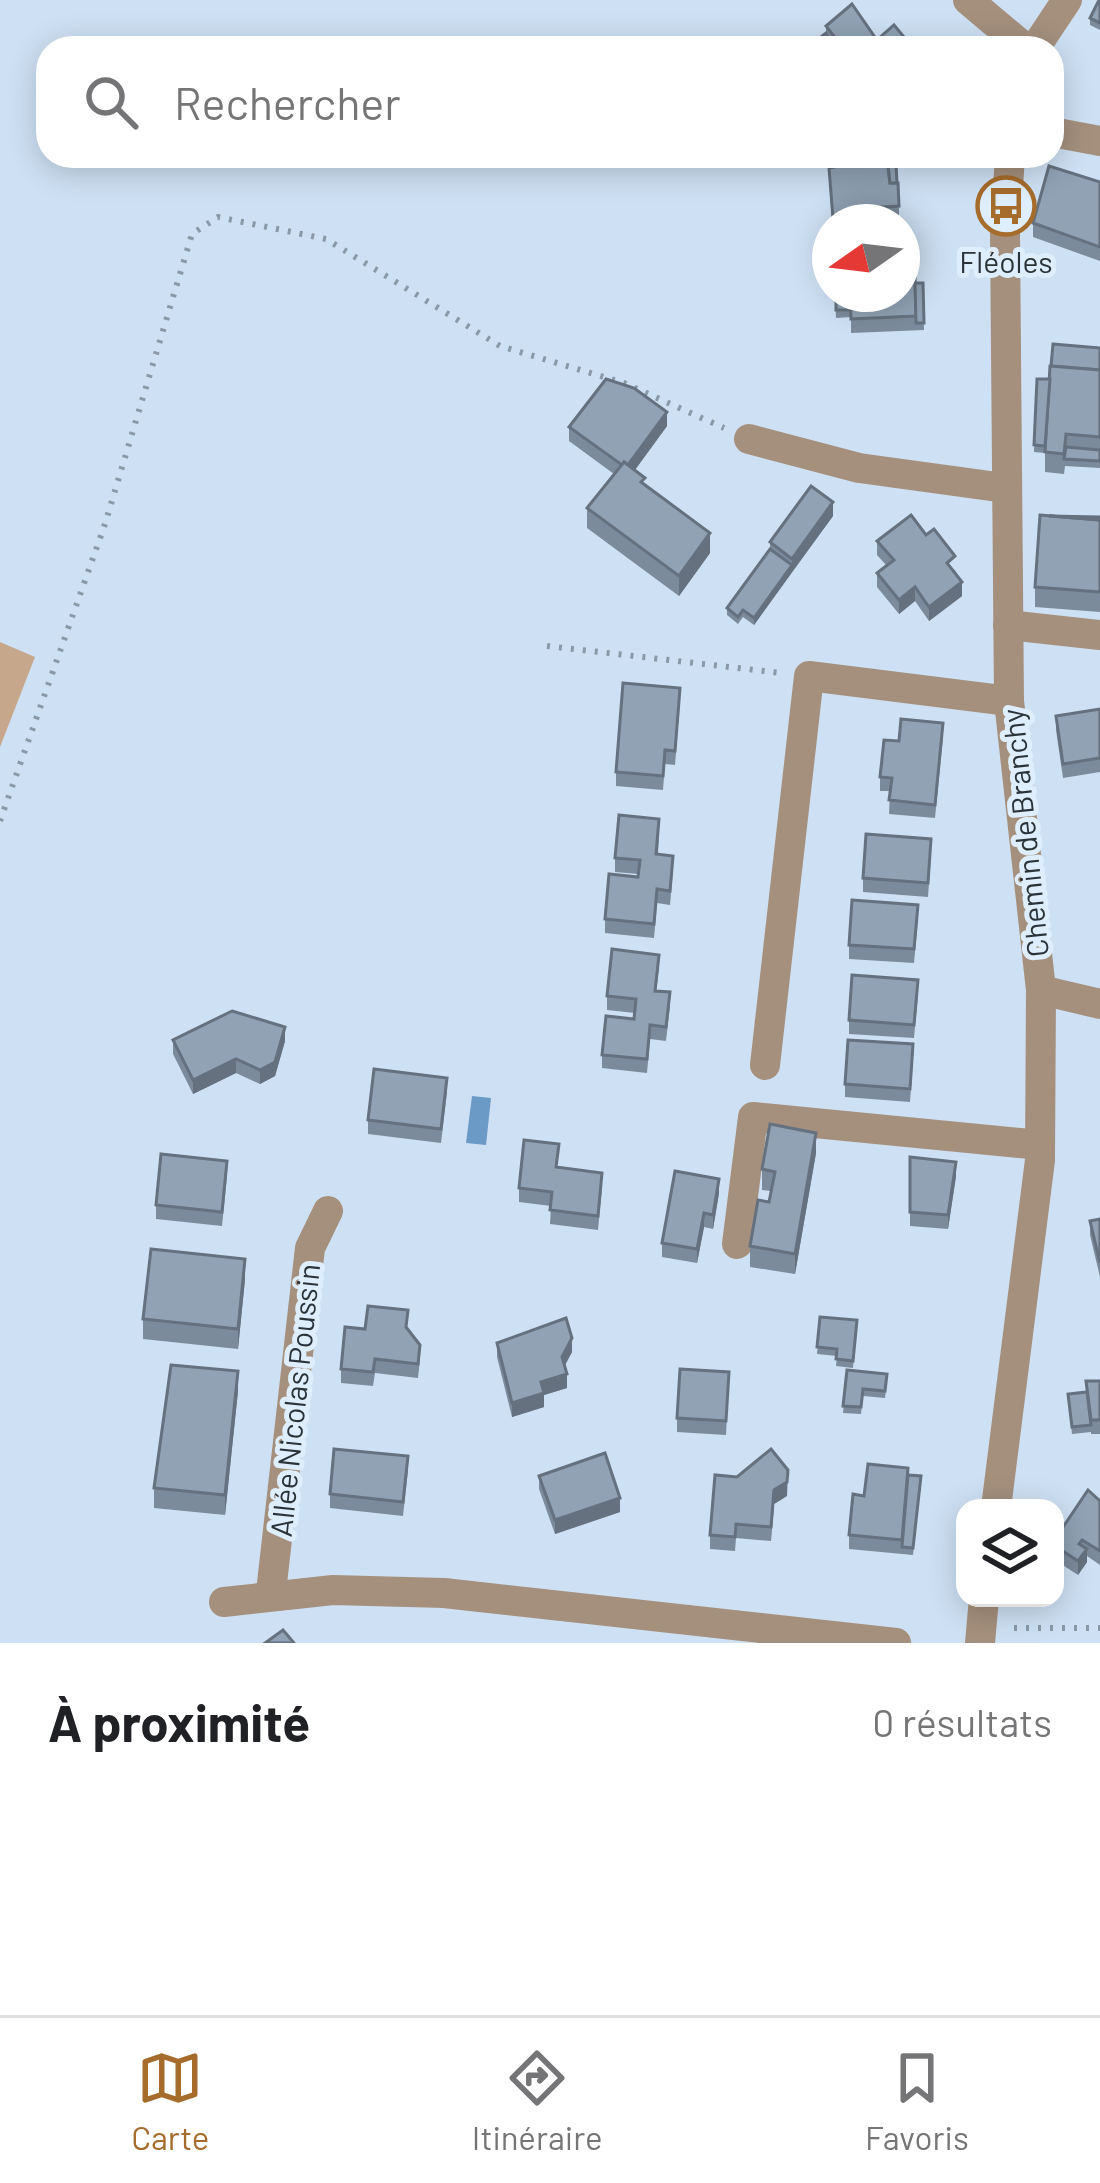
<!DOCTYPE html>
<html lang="fr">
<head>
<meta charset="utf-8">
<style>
	body { margin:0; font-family:Barlow,sans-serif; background:#f6f6f6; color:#202124 }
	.controls { position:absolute; right:36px; bottom:36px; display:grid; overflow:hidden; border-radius:24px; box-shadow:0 6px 30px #0003 }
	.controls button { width:108px; height:108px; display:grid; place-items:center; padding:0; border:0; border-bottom:3px solid #e0e0e0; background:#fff; color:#202124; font:60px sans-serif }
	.compass { position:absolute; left:812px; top:204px; width:108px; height:108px; border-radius:50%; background:#fff; box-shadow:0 6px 30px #0003; rotate:256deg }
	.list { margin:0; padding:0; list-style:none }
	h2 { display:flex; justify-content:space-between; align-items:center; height:156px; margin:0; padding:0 48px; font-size:51px }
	h2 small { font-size:39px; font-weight:400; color:#757577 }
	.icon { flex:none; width:66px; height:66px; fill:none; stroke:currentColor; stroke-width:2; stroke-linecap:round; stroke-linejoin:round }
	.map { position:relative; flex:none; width:1100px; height:1643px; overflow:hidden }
	.search { position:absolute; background:#fff; box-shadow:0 6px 30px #0003; left:36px; right:36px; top:36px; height:132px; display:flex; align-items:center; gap:30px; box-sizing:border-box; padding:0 42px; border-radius:36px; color:#757577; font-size:45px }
	.sheet { height:372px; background:#fff }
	nav { display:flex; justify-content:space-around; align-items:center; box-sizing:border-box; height:168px; border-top:3px solid #e0e0e0; background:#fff; font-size:33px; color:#757577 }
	nav a { display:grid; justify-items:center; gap:6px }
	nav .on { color:#a66c2c }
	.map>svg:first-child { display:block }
	.green { fill:#c6a78b }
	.water { fill:#6c9ac7 }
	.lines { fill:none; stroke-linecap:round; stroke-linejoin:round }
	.path { stroke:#8a99a7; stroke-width:6; stroke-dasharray:3 9; stroke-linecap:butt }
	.minor { stroke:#a5907d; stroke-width:30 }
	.wall { fill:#7c8b9b }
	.shaded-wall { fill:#65717e }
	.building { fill:#90a2b4; stroke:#65717e; stroke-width:3 }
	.labels { text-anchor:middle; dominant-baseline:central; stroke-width:10; stroke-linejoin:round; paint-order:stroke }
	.poi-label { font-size:30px; fill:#2b333a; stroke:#deeefd }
	.street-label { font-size:30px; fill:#2b333a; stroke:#deeefd }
</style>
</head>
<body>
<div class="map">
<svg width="1100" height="1643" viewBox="0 0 1100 1643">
	<rect width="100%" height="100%" fill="#cee1f4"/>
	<!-- green -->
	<polygon class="green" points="0,642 35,657 0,747"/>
	<!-- water -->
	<polygon class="water" points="472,1096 491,1098 486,1145 466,1143"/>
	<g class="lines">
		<!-- path -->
		<g class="path">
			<polyline points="547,646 781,673"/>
			<polyline points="0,821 105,524 192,234 218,217 326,239 500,346 624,383 724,428"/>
			<polyline points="1014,1628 1100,1628"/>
		</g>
		<!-- minor -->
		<g class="minor">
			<polyline points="968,0 1025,48"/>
			<polyline points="1035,48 1067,0"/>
			<polyline points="1052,132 1100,141"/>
			<polyline points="749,439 859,468 1005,488"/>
			<polyline points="1008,625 1100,635"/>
			<polyline points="1041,990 1100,1004"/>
			<polyline points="765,1065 809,676 1009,701"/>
			<polyline points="737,1244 753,1117 1040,1145"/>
			<polyline points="996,1508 1040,1160 1041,990 1009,701 1005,234 1010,156"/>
			<polyline points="271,1592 310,1248 328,1211"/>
			<polyline points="224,1602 333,1590 444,1593 896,1643"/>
			<polyline points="980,1643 984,1598"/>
		</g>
	</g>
	<!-- wall -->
	<g class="wall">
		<polygon points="1100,0 1100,30 1090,25 1090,18"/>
		<polygon points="826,26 877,40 904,44 903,48 820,48 818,39 826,33"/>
		<polygon points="875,165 899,206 899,220 832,222 829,182"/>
		<polygon points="1100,182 1100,261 1033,237 1033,223"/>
		<polygon points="923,283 924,330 851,333 851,317 836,318 835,294"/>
		<polygon points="1100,348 1100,468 1065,466 1064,474 1045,472 1045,453 1034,452 1037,379 1050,379"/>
		<polygon points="667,426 635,470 645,485 710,553 679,596 587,528 587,508 614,474 569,441 569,427"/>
		<polygon points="833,516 754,625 743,617 738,624 727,615 727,608 770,549 770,542"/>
		<polygon points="1100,517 1100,612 1035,607 1035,587"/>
		<polygon points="877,541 955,570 962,596 929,621 915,601 899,614 877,587 877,573 887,566 877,555"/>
		<polygon points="680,702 675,765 665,764 663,790 616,786 616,772"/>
		<polygon points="1100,709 1100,772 1063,778 1056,730 1056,716"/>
		<polygon points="943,737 935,818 889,814 890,791 880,791 880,777 899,741"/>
		<polygon points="659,833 658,854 673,870 670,905 657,903 654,938 605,933 605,919 638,877 638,874 615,872 615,858"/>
		<polygon points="931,853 928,897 863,892 863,878"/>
		<polygon points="918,919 914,963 849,959 849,945"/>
		<polygon points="659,968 656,991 670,1006 666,1041 650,1039 647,1073 602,1068 602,1055 634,1019 635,1013 607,1010 607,996"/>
		<polygon points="918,994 914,1038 849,1034 849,1020"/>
		<polygon points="173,1040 285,1041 275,1076 260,1084 236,1073 193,1094 173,1054"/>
		<polygon points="913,1058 910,1102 845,1097 845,1084"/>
		<polygon points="447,1092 441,1143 368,1134 368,1120"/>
		<polygon points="816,1153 795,1274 750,1267 750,1246 769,1202 771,1191 762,1190 762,1169"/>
		<polygon points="910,1157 956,1176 948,1229 910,1226"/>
		<polygon points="558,1168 602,1186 598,1230 550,1224 551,1206 519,1202 519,1188"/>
		<polygon points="227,1175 222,1226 156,1219 156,1205"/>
		<polygon points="719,1193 713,1229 704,1227 697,1263 662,1257 662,1243"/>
		<polygon points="1100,1219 1100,1277 1090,1235 1090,1221"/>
		<polygon points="245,1279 238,1349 143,1339 143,1319"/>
		<polygon points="820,1317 857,1320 853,1368 836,1366 837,1356 817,1354"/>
		<polygon points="365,1329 407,1329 420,1359 418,1378 375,1373 373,1386 341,1383 341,1369"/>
		<polygon points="497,1343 572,1352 564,1366 567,1388 544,1395 544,1407 512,1417 497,1357"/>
		<polygon points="847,1370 887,1381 885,1398 863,1396 861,1414 843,1413"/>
		<polygon points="729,1372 726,1435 677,1432 677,1418"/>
		<polygon points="1086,1381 1100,1381 1100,1434 1091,1434 1091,1432 1072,1434 1068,1401 1086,1392"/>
		<polygon points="238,1391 225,1515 154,1508 154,1488"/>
		<polygon points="408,1470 403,1516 330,1508 330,1494"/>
		<polygon points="908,1475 921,1483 913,1555 849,1549 849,1535 864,1496"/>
		<polygon points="539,1476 620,1512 555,1534 539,1489"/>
		<polygon points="787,1496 774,1504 771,1541 736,1538 735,1551 710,1549 710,1535"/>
		<polygon points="1100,1501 1100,1565 1087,1556 1087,1562 1078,1575 1055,1560 1055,1539"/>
	</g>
	<!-- shaded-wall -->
	<g class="shaded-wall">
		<polygon points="667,412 667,426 626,482 626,469"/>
		<polygon points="833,502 833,516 792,572 792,559"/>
		<polygon points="710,533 710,553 679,596 679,576"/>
		<polygon points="792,565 792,572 754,625 754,618"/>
		<polygon points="962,582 962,596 929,621 929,607"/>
		<polygon points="915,587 915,601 899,614 899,600"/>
		<polygon points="285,1027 285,1041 275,1076 260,1084 260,1070"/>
		<polygon points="236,1059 236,1073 193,1094 193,1080"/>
		<polygon points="816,1133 816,1153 795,1274 795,1254"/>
		<polygon points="956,1162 956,1176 948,1229 948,1215"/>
		<polygon points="719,1179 719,1193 713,1229 713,1215"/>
		<polygon points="704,1213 704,1227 697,1263 697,1249"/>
		<polygon points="245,1259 245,1279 238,1349 238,1329"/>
		<polygon points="572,1338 572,1352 562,1371 562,1357"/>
		<polygon points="238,1371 238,1391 225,1515 225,1495"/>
		<polygon points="567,1374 567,1388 544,1395 544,1407 512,1417 512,1403 541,1382"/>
		<polygon points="788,1470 787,1496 774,1504 771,1541 774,1490"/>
		<polygon points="620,1498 620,1512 555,1534 555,1520"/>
		<polygon points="1087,1549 1087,1562 1078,1575 1078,1561"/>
	</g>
	<!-- building -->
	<g class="building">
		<polygon points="1099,0 1100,0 1100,23 1090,18"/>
		<polygon points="852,4 879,43 884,39 891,48 843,48 826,26"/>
		<polygon points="894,25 904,37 901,48 891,48 884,39 879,43 877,40"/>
		<polygon points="826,33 832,48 825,48 818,39"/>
		<polygon points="874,159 875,166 888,166 890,183 898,183 899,206 866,208 867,216 833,218 829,168"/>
		<polygon points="896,164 897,183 890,183 888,166 875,165"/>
		<polygon points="1049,166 1100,182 1100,247 1033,223"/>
		<polygon points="902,277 915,277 916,316 851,319 850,294 902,294"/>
		<polygon points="915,283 923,283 924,323 916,323"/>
		<polygon points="836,294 850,294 851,310 836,310"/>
		<polygon points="1053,344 1100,348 1100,370 1051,366"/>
		<polygon points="1050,366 1100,370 1100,437 1066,434 1064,454 1045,452"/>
		<polygon points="606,379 634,388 667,412 628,465 624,462 622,465 569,427"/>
		<polygon points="1037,379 1050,379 1045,446 1034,445"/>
		<polygon points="1066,447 1100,450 1100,461 1064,459"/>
		<polygon points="624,462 645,478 641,482 710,533 679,576 587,508"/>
		<polygon points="811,486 833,502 792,559 770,542"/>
		<polygon points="911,515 926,535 934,529 955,556 947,563 962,582 929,607 915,587 899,600 877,573 894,560 877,541"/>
		<polygon points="1040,515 1100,520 1100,592 1035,587"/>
		<polygon points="1049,516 1100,517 1100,520"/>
		<polygon points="770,549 792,565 754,618 743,610 738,617 727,608"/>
		<polygon points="623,683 680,688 675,751 665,750 663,776 616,772"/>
		<polygon points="1100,709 1100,758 1063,764 1056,716"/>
		<polygon points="901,719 943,723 935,805 889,800 892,778 880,777 884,740 899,741"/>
		<polygon points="619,815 659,819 656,854 673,856 670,891 657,889 654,924 605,919 609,874 638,877 640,860 615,858"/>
		<polygon points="866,834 931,839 928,883 863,878"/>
		<polygon points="852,900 918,905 914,949 849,945"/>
		<polygon points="612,949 659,955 655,991 670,992 666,1027 650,1025 647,1059 602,1055 606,1016 634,1019 636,999 607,996"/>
		<polygon points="852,975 918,980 914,1025 849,1020"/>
		<polygon points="232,1011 285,1027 275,1062 260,1070 236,1059 193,1080 173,1040"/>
		<polygon points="848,1040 913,1044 910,1089 845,1084"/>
		<polygon points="374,1069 447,1078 441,1129 368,1120"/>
		<polygon points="770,1124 816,1133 795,1254 750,1246 758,1200 769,1202 775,1172 762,1169"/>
		<polygon points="524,1140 559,1144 556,1167 602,1173 598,1216 550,1210 552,1192 519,1188"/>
		<polygon points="161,1154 227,1161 222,1212 156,1205"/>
		<polygon points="910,1157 956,1162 948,1215 910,1212"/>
		<polygon points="675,1171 719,1179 713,1215 704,1213 697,1249 662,1243"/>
		<polygon points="1100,1219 1100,1263 1090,1221"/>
		<polygon points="151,1249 245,1259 238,1329 143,1319"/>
		<polygon points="368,1306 408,1310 406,1327 420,1345 418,1364 375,1359 373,1372 341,1369 345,1327 365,1329"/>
		<polygon points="820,1317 857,1320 853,1361 836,1359 837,1349 817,1347"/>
		<polygon points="566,1318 572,1338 562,1357 567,1374 541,1382 544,1393 512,1403 497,1343"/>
		<polygon points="171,1365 238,1371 225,1495 154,1488"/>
		<polygon points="680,1369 729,1372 726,1421 677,1418"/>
		<polygon points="847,1370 887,1374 885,1391 863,1389 861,1407 843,1406"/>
		<polygon points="1086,1381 1100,1381 1100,1420 1091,1420"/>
		<polygon points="1087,1392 1091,1425 1072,1427 1068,1394"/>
		<polygon points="334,1449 408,1456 403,1502 330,1494"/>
		<polygon points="771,1449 788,1470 787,1482 774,1490 771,1527 736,1524 735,1537 710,1535 715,1475 737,1477"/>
		<polygon points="605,1453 620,1498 555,1520 539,1476"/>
		<polygon points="868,1464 908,1468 902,1540 849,1535 853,1494 864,1496"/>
		<polygon points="908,1475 921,1476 913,1548 902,1547"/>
		<polygon points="1088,1490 1100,1501 1100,1551 1082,1540 1079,1544 1087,1549 1078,1561 1055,1546 1055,1539"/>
		<polygon points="283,1630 294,1643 265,1643"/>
	</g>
	<!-- icons -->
	<defs>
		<symbol id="bus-ring" viewBox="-11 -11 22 22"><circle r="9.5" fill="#deeefd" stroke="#a66c2c" stroke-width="1.5"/><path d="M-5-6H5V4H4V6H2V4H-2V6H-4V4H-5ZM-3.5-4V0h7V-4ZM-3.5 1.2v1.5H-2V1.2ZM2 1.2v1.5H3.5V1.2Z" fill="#a66c2c"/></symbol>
	</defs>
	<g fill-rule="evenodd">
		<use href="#bus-ring" x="973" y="173" width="66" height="66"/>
	</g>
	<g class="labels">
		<!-- poi labels -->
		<g class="poi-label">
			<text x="1006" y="261">Fléoles</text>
		</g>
		<!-- street labels -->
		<g class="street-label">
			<text transform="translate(1024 833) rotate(-96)">Chemin de Branchy</text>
			<text transform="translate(294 1400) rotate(-84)">Allée Nicolas Poussin</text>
		</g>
	</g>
</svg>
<div class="controls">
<button><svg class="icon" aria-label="layers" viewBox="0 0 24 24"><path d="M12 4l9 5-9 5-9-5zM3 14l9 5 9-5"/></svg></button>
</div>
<svg class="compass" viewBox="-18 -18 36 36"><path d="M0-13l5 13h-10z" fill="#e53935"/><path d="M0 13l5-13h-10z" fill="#757577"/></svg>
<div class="search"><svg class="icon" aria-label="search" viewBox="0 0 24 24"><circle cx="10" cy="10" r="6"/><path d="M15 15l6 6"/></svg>Rechercher</div>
</div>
<section class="sheet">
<h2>À proximité<small>0 résultats</small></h2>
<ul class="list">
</ul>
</section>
<nav>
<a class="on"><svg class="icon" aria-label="map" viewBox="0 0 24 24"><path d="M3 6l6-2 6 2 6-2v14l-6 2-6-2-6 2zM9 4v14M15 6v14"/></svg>Carte</a>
<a><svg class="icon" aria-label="directions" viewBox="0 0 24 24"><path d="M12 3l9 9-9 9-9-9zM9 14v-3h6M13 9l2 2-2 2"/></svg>Itinéraire</a>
<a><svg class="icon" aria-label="saved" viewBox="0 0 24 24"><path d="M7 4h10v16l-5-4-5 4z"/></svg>Favoris</a>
</nav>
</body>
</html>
